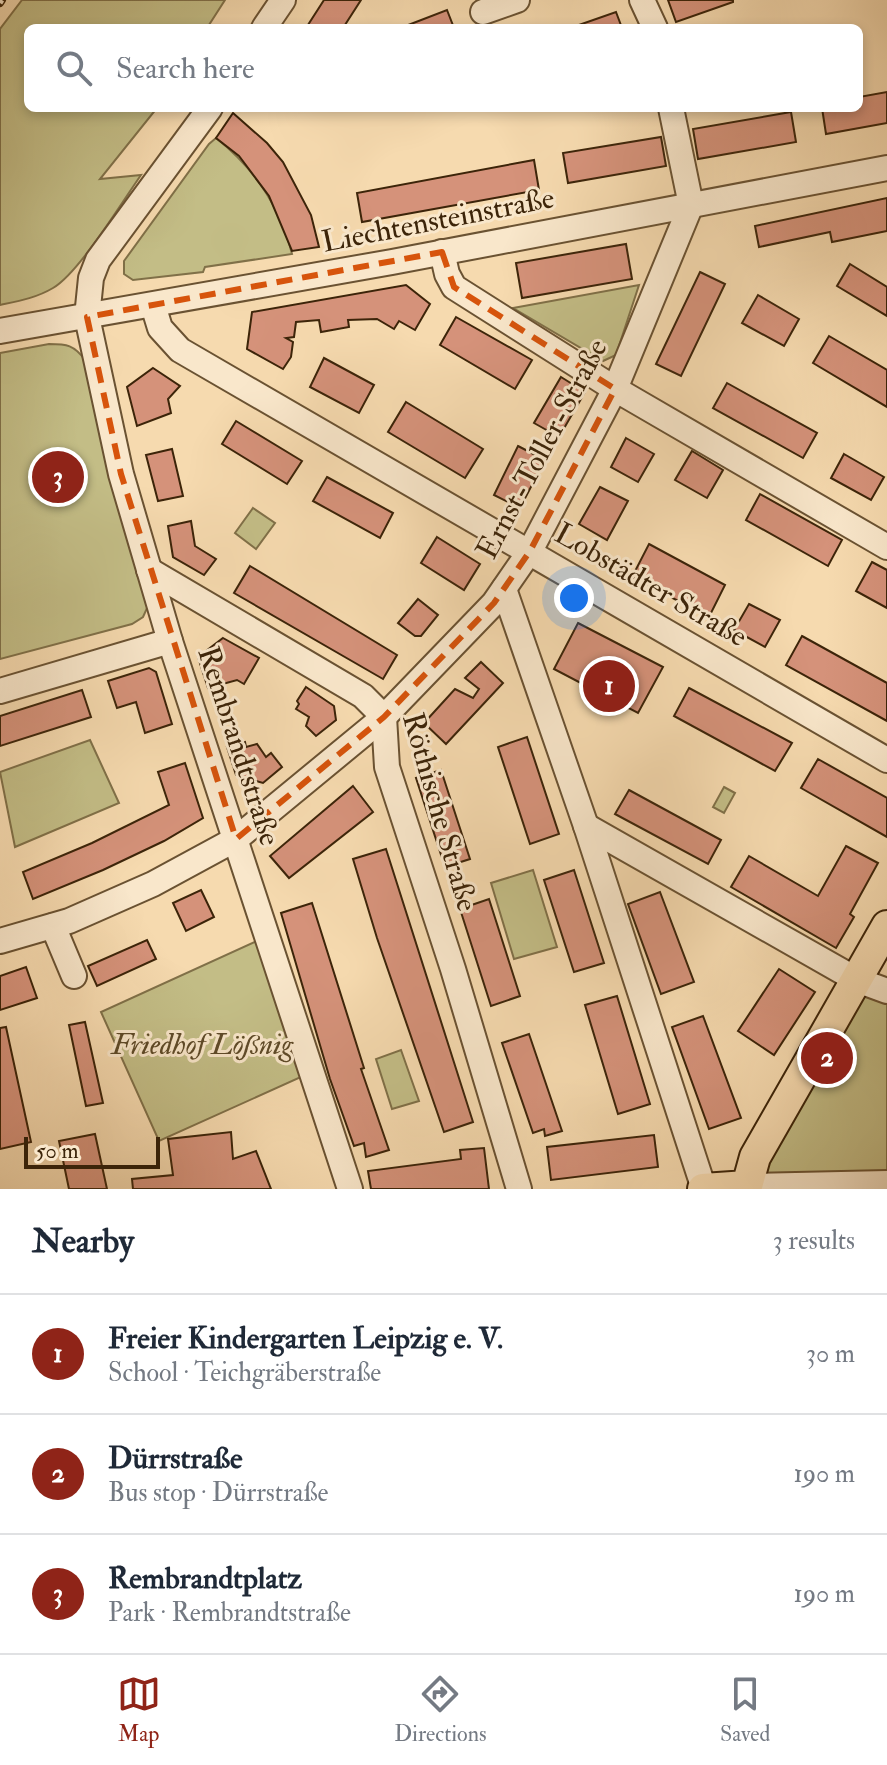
<!DOCTYPE html>
<html lang="en">
<head>
<meta charset="utf-8">
<style>
	body { margin:0; font-family:"IM FELL Double Pica",serif; background:#f2f2f3; color:#1f2937 }
	.scale { position:absolute; left:24px; bottom:20px; width:136px; box-sizing:border-box; padding-left:8px; border:4px solid #3c2409; border-top:0; font-size:22px; line-height:28px; white-space:nowrap; color:#3c2409; -webkit-text-stroke:6px #f9e7cb; paint-order:stroke }
	.you { position:absolute; left:574px; top:598px; width:28px; height:28px; margin:-20px; border:6px solid #fff; border-radius:50%; background:#1a73e8; box-shadow:0 0 0 12px #1a73e833 }
	.badge { display:grid; place-items:center; width:52px; height:52px; border-radius:50%; background:#8f2418; color:#fff; font-size:26px; font-weight:700 }
	.pin { position:absolute; translate:-50% -50%; border:4px solid #fff; box-shadow:0 2px 8px #0006 }
	.list { margin:0; padding:0; list-style:none }
	h2 { display:flex; justify-content:space-between; align-items:center; height:104px; margin:0; padding:0 32px; font-size:34px }
	h2 small { font-size:26px; font-weight:400; color:#747a83 }
	.list li { display:grid; grid-template-columns:52px 1fr auto; gap:24px; align-items:center; box-sizing:border-box; height:120px; padding:0 32px; border-top:2px solid #e0e1e3 }
	.list b { display:block; font-size:30px; white-space:nowrap }
	.list p { margin:0; font-size:26px; white-space:nowrap; color:#747a83 }
	.list em { font-size:26px; font-style:normal; color:#747a83 }
	.icon { flex:none; width:44px; height:44px; fill:none; stroke:currentColor; stroke-width:2; stroke-linecap:round; stroke-linejoin:round }
	.map { position:relative; flex:none; width:887px; height:1189px; overflow:hidden }
	.search { position:absolute; background:#fff; box-shadow:0 4px 12px #0003; left:24px; right:24px; top:24px; height:88px; display:flex; align-items:center; gap:20px; box-sizing:border-box; padding:0 28px; border-radius:12px; color:#747a83; font-size:30px }
	.sheet { height:464px; background:#fff }
	nav { display:flex; justify-content:space-around; align-items:center; box-sizing:border-box; height:112px; border-top:2px solid #e0e1e3; background:#fff; font-size:22px; color:#747a83 }
	nav a { display:grid; justify-items:center; gap:4px }
	nav .on { color:#8f2418 }
	.map>svg:first-child { display:block }
	.green { fill:#c3bd86; stroke:#807048; stroke-width:2 }
	.building { fill:#d5927a; stroke:#3c2409; stroke-width:2 }
	.lines { fill:none; stroke-linecap:round; stroke-linejoin:round }
	.minor-casing { stroke:#6a5232; stroke-width:28 }
	.major-casing { stroke:#3c2409; stroke-width:34 }
	.minor { stroke:#f9e7cb; stroke-width:24 }
	.major { stroke:#f6daaf; stroke-width:30 }
	.rail-casing { stroke:#3c2409; stroke-width:8 }
	.rail { stroke:#f9e7cb; stroke-width:5; stroke-dasharray:15; stroke-linecap:butt }
	.marked { fill:none; stroke:#d7540c; stroke-width:6; stroke-dasharray:16 10; stroke-linejoin:round }
	.labels { text-anchor:middle; dominant-baseline:central; stroke-width:6; stroke-linejoin:round; paint-order:stroke }
	.street-label { font-size:30px; fill:#3c2409; stroke:#f9e7cb }
	.park-label { font-size:30px; font-style:italic; fill:#5e4a28; stroke:#f9e7cb }
</style>
</head>
<body>
<div class="map">
<svg width="887" height="1189" viewBox="0 0 887 1189">
	<rect width="100%" height="100%" fill="#f6daaf"/>
	<filter id="stains"><feTurbulence type="fractalNoise" baseFrequency=".0025" numOctaves="4"/><feColorMatrix values="0 0 0 0 .2 0 0 0 0 .09 0 0 0 0 .02 0 0 0 .5 -.17"/></filter>
	<radialGradient id="worn" r=".72"><stop offset=".6" stop-color="#630" stop-opacity="0"/><stop offset="1" stop-color="#630" stop-opacity=".3"/></radialGradient>
	<!-- green -->
	<g class="green">
		<path d="M22 0H225L207 28H28V108H157L100 179 141 175C122 202 79 273 53 288 36 298 19 301 0 305V29Z"/>
		<path d="M216 138C254 168 280 206 292 254L205 267 203 272 133 280 124 274V261L209 144Z"/>
		<polygon points="639,285 616,355 603,361 513,308"/>
		<path d="M49 344C67 344 74 345 85 360L148 606 143 617 132 624 0 659V353Z"/>
		<polygon points="253,508 275,523 256,549 235,533"/>
		<polygon points="90,740 119,803 15,847 0,772"/>
		<polygon points="724,787 735,793 724,813 713,807"/>
		<polygon points="533,870 557,947 514,959 491,883"/>
		<polygon points="268,936 312,1072 159,1141 101,1012"/>
		<polygon points="857,980 887,991 887,1189 748,1189"/>
		<polygon points="401,1050 419,1101 392,1109 376,1059"/>
	</g>
	<!-- building -->
	<g class="building">
		<polygon points="324,0 361,0 343,28 306,28"/>
		<polygon points="668,0 733,0 733,2 676,22"/>
		<polygon points="447,10 454,28 403,28 403,27"/>
		<polygon points="616,12 622,28 576,28 576,26"/>
		<polygon points="887,92 887,123 826,134 822,108 859,108 859,97"/>
		<polygon points="791,112 796,142 698,159 693,129"/>
		<polygon points="233,113 267,143 283,162 311,215 319,247 292,251 269,196 239,156 216,138"/>
		<polygon points="661,137 666,166 568,183 563,153"/>
		<polygon points="534,160 539,190 362,222 357,193"/>
		<polygon points="887,198 887,231 832,242 830,232 759,247 755,226"/>
		<polygon points="626,244 632,279 522,298 516,263"/>
		<polygon points="850,264 887,287 887,316 837,286"/>
		<polygon points="700,272 725,284 681,376 656,364"/>
		<polygon points="406,285 430,304 415,330 399,321 394,329 377,319 348,320 349,327 321,332 319,320 296,322 294,337 286,338 293,342 291,357 283,369 247,349 252,312"/>
		<polygon points="758,295 799,319 784,346 742,323"/>
		<polygon points="456,317 532,360 515,389 440,345"/>
		<polygon points="829,336 887,370 887,407 813,363"/>
		<polygon points="324,358 374,385 359,413 310,387"/>
		<polygon points="153,368 180,386 168,399 171,413 137,426 127,387"/>
		<polygon points="561,377 585,392 559,437 534,423"/>
		<polygon points="727,383 817,433 803,458 713,408"/>
		<polygon points="406,402 483,449 465,478 388,432"/>
		<polygon points="236,421 302,461 287,484 222,444"/>
		<polygon points="626,438 654,454 638,482 611,467"/>
		<polygon points="518,446 545,460 520,508 494,495"/>
		<polygon points="172,449 183,496 158,501 146,455"/>
		<polygon points="692,451 723,470 707,498 675,480"/>
		<polygon points="844,454 884,477 871,500 831,478"/>
		<polygon points="327,477 393,513 380,538 313,501"/>
		<polygon points="600,487 628,501 607,540 579,524"/>
		<polygon points="760,494 842,540 828,566 746,520"/>
		<polygon points="191,521 195,546 216,559 204,575 173,557 168,526"/>
		<polygon points="437,537 480,564 464,590 421,563"/>
		<polygon points="649,544 725,585 709,617 632,577"/>
		<polygon points="872,562 887,570 887,608 856,591"/>
		<polygon points="250,566 397,655 383,679 234,593"/>
		<polygon points="418,599 438,615 421,636 415,636 398,623"/>
		<polygon points="749,604 780,620 765,647 734,630"/>
		<polygon points="578,623 663,667 638,713 554,669"/>
		<polygon points="802,636 887,683 887,721 786,665"/>
		<polygon points="223,638 259,658 244,684 237,680 208,688 198,657"/>
		<polygon points="481,662 503,683 446,744 424,723 455,689 473,698 479,689 465,678"/>
		<polygon points="149,668 156,672 172,724 145,733 136,702 117,708 108,681"/>
		<polygon points="306,687 334,706 336,720 316,736 306,726 309,717 296,709 299,704 297,701"/>
		<polygon points="689,688 792,743 775,771 674,716"/>
		<polygon points="82,690 91,717 0,746 0,716"/>
		<polygon points="527,737 559,834 530,844 498,747"/>
		<polygon points="245,742 246,747 257,744 266,757 271,753 282,767 263,783 236,775 227,747"/>
		<polygon points="818,759 887,798 887,837 801,788"/>
		<polygon points="185,763 203,818 164,841 103,870 33,899 23,872 92,843 169,805 158,772"/>
		<polygon points="441,770 470,859 445,867 416,778"/>
		<polygon points="353,786 373,812 289,878 270,856"/>
		<polygon points="629,790 721,840 708,864 615,814"/>
		<polygon points="846,846 878,863 850,914 854,917 836,948 731,887 749,856 818,896"/>
		<polygon points="386,849 473,1122 444,1132 377,938 353,859"/>
		<polygon points="574,870 604,963 574,972 544,880"/>
		<polygon points="201,890 214,917 186,931 173,903"/>
		<polygon points="660,892 694,982 661,994 628,904"/>
		<polygon points="489,899 520,996 491,1006 460,909"/>
		<polygon points="312,903 364,1068 361,1069 389,1150 366,1157 364,1143 354,1146 330,1079 281,913"/>
		<polygon points="147,940 156,959 97,986 88,966"/>
		<polygon points="26,967 37,998 0,1010 0,976"/>
		<polygon points="779,969 815,992 774,1055 738,1031"/>
		<polygon points="617,996 650,1104 618,1114 585,1005"/>
		<polygon points="703,1016 741,1118 709,1129 672,1027"/>
		<polygon points="85,1022 103,1103 86,1106 69,1025"/>
		<polygon points="6,1027 31,1142 0,1149 0,1028"/>
		<polygon points="529,1034 562,1131 545,1136 544,1129 533,1133 502,1043"/>
		<polygon points="231,1132 233,1159 256,1151 271,1189 133,1189 132,1179 173,1175 168,1139"/>
		<polygon points="95,1134 107,1189 69,1189 59,1141"/>
		<polygon points="654,1135 658,1167 551,1180 547,1147"/>
		<polygon points="484,1148 489,1189 371,1189 368,1171 461,1159 460,1150"/>
	</g>
	<g class="lines">
		<defs>
			<g id="minor">
				<polyline points="642,0 655,28"/>
				<polyline points="483,12 517,0"/>
				<polyline points="264,28 283,0"/>
				<polyline points="210,108 98,260 91,278 87,317 121,474 170,641 350,1189"/>
				<polyline points="442,252 447,274 454,287 615,389 887,547"/>
				<polyline points="153,305 160,328 180,350 887,760"/>
				<polyline points="0,331 392,262 887,168"/>
				<polyline points="149,570 363,696 384,717 387,767 453,969 519,1189"/>
				<polyline points="504,589 586,826 704,1189"/>
				<polyline points="0,691 170,641"/>
				<polyline points="586,826 857,980 887,991"/>
				<polyline points="53,926 74,976"/>
				<polyline points="0,941 69,921 153,884 236,839 384,717 494,603 530,551 615,389 691,205 671,108"/>
				<polyline points="748,1189 747,1186 887,1183"/>
			</g>
			<polyline id="major" points="703,1189 747,1186 755,1157 887,926"/>
		</defs>
		<!-- minor casing -->
		<use href="#minor" class="minor-casing"/>
		<!-- major casing -->
		<use href="#major" class="major-casing"/>
		<!-- minor -->
		<use href="#minor" class="minor"/>
		<!-- major -->
		<use href="#major" class="major"/>
		<defs>
			<polyline id="rail" points="0,3 2,0"/>
		</defs>
		<!-- rail casing -->
		<use href="#rail" class="rail-casing"/>
		<!-- rail -->
		<use href="#rail" class="rail"/>
	</g>
	<!-- marked area -->
	<path class="marked" d="M442 252 454 287 615 389 530 551 494 603 384 717 236 839 121 474 87 317Z"/>
	<g class="labels">
		<!-- street labels -->
		<g class="street-label">
			<text transform="translate(438 220) rotate(-11)">Liechtensteinstraße</text>
			<text transform="translate(542 449) rotate(-62)">Ernst-Toller-Straße</text>
			<text transform="translate(651 585) rotate(30)">Lobstädter Straße</text>
			<text transform="translate(239 746) rotate(72)">Rembrandtstraße</text>
			<text transform="translate(440 812) rotate(74)">Röthische Straße</text>
		</g>
		<!-- park labels -->
		<g class="park-label">
			<text x="202" y="1044">Friedhof Lößnig</text>
		</g>
	</g>
	<rect width="100%" height="100%" filter="url(#stains)"/>
	<rect width="100%" height="100%" fill="url(#worn)"/>
</svg>
<div class="scale">50 m</div>
<div class="you"></div>
<div class="pin badge" style="left:609px;top:686px">1</div>
<div class="pin badge" style="left:827px;top:1058px">2</div>
<div class="pin badge" style="left:58px;top:477px">3</div>
<div class="search"><svg class="icon" aria-label="search" viewBox="0 0 24 24"><circle cx="10" cy="10" r="6"/><path d="M15 15l6 6"/></svg>Search here</div>
</div>
<section class="sheet">
<h2>Nearby<small>3 results</small></h2>
<ul class="list">
<li><span class="badge">1</span><div><b>Freier Kindergarten Leipzig e. V.</b><p>School · Teichgräberstraße</p></div><em>30 m</em></li>
<li><span class="badge">2</span><div><b>Dürrstraße</b><p>Bus stop · Dürrstraße</p></div><em>190 m</em></li>
<li><span class="badge">3</span><div><b>Rembrandtplatz</b><p>Park · Rembrandtstraße</p></div><em>190 m</em></li>
</ul>
</section>
<nav>
<a class="on"><svg class="icon" aria-label="map" viewBox="0 0 24 24"><path d="M3 6l6-2 6 2 6-2v14l-6 2-6-2-6 2zM9 4v14M15 6v14"/></svg>Map</a>
<a><svg class="icon" aria-label="directions" viewBox="0 0 24 24"><path d="M12 3l9 9-9 9-9-9zM9 14v-3h6M13 9l2 2-2 2"/></svg>Directions</a>
<a><svg class="icon" aria-label="saved" viewBox="0 0 24 24"><path d="M7 4h10v16l-5-4-5 4z"/></svg>Saved</a>
</nav>
</body>
</html>
